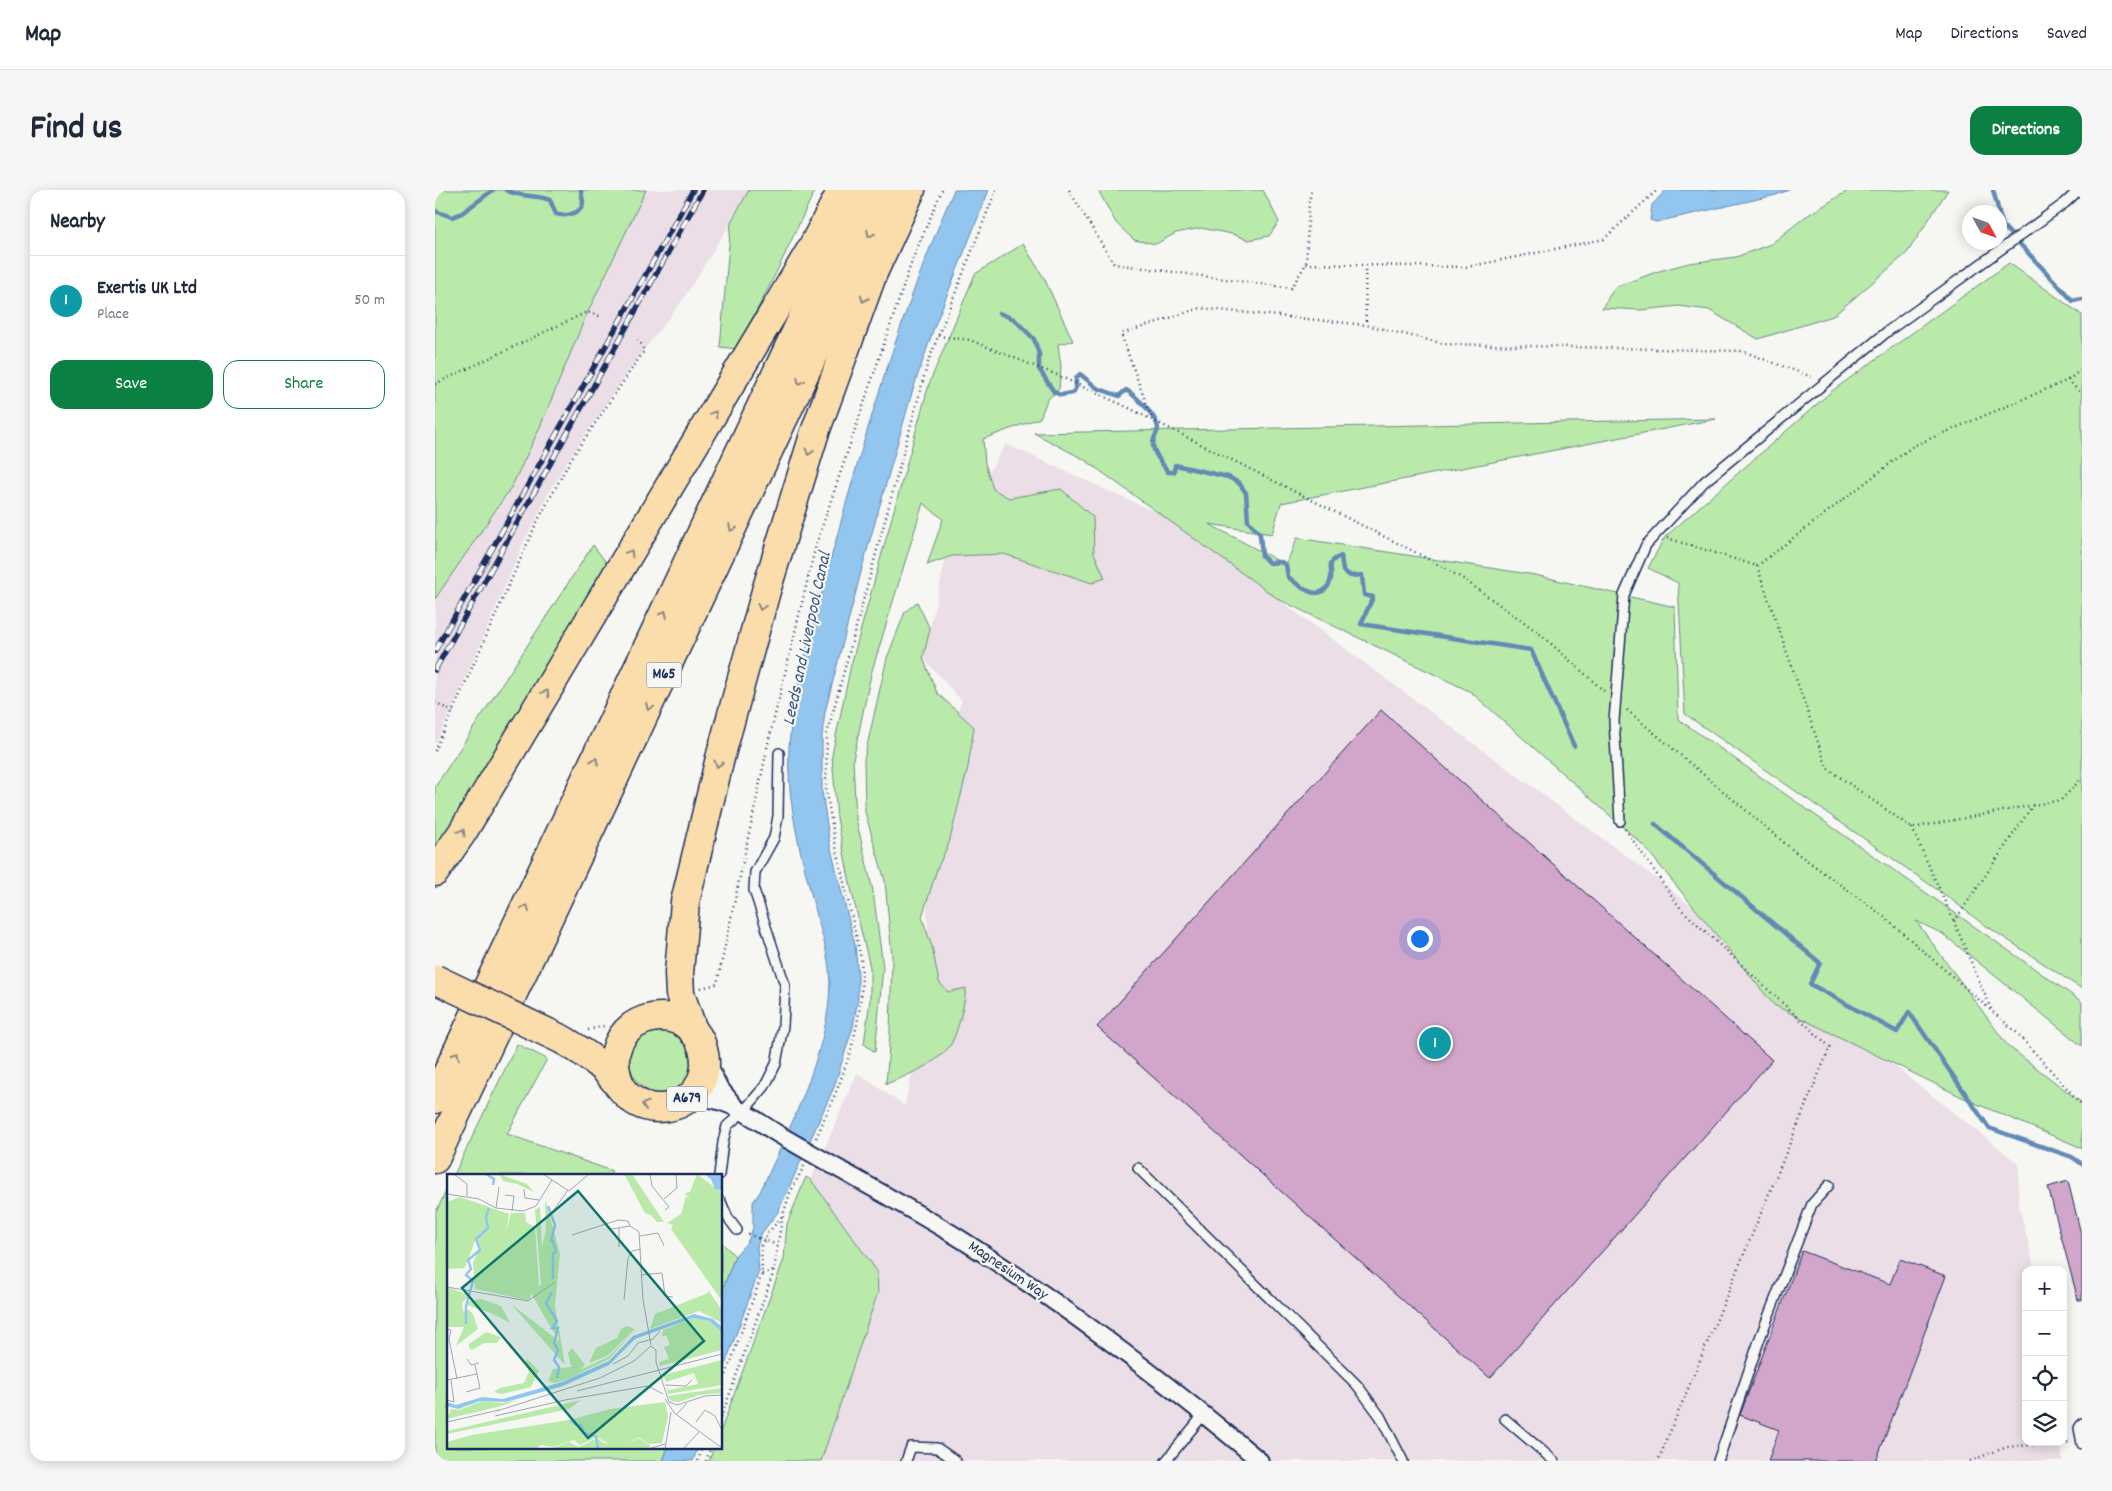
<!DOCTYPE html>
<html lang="en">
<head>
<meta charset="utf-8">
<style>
	body { margin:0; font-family:Dekko,sans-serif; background:#f6f6f7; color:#1f2937 }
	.controls { position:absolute; right:15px; bottom:15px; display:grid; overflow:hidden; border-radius:10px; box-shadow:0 2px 12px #0003 }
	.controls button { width:45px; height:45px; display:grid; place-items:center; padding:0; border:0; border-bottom:1px solid #e0e1e3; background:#fff; color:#1f2937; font:25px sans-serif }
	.compass { position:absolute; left:1527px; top:15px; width:45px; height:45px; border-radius:50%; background:#fff; box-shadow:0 2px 12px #0003; rotate:130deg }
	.you { position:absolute; left:984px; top:748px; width:18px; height:18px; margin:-12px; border:4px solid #fff; border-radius:50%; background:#1a73e8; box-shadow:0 0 0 8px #1a73e833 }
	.badge { display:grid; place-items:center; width:32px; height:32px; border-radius:50%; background:#0b8043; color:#fff; font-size:16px; font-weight:700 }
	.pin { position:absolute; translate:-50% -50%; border:2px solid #fff; box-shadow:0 1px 5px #0006 }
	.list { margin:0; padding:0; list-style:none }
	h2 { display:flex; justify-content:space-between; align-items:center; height:65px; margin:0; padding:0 20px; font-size:21px }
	h2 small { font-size:16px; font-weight:400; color:#747a83 }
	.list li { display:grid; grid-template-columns:32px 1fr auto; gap:15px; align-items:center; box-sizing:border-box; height:90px; padding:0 20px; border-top:1px solid #e0e1e3 }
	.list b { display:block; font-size:19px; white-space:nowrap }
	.list p { margin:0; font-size:16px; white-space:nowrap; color:#747a83 }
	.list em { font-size:16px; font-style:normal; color:#747a83 }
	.actions { display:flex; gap:10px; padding:15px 20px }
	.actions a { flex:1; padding:11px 0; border:1px solid #0b8043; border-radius:15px; text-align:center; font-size:18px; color:#0b8043 }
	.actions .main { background:#0b8043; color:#fff }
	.icon { flex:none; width:28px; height:28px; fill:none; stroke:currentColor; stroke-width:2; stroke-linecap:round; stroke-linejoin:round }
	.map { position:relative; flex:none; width:1647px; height:1271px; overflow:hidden; border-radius:15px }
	header { display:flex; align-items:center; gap:30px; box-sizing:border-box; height:70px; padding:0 25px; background:#fff; border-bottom:1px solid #e0e1e3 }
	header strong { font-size:24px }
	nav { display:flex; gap:28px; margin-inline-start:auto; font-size:18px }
	.intro { display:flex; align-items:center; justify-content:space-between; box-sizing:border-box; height:120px; padding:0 30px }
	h1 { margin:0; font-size:35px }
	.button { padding:12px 22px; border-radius:15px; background:#0b8043; color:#fff; font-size:18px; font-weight:700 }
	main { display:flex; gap:30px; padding:0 30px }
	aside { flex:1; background:#fff; border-radius:15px; box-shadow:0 2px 12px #0003 }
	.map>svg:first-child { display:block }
	.built { fill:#ebdee6 }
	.green { fill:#baeaa9; stroke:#6a8c84 }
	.water { fill:#92c6ef; stroke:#628ab5 }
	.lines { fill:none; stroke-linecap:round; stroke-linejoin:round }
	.stream { stroke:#628ab5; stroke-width:4.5 }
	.building { fill:#d2a6ca; stroke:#1b2f5e }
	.lane-casing { stroke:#1b2f5e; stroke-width:12 }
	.street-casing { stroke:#1b2f5e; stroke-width:20 }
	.highway-casing { stroke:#1b2f5e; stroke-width:31 }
	.path { stroke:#1b2f5e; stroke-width:2.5; stroke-dasharray:1 4; stroke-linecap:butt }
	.lane { stroke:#f6f6f2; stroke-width:9 }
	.street { stroke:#f6f6f2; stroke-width:16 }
	.highway { stroke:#fbddab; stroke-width:28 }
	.rail-casing { stroke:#1b2f5e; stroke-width:5.5 }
	.rail { stroke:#f6f6f2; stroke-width:4; stroke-dasharray:11; stroke-linecap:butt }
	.street-bridge-casing { stroke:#1b2f5e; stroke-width:20; stroke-linecap:butt }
	.highway-bridge-casing { stroke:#1b2f5e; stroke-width:31; stroke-linecap:butt }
	.path-bridge { stroke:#1b2f5e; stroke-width:2.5; stroke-dasharray:1 4; stroke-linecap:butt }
	.street-bridge { stroke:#f6f6f2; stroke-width:16 }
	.highway-bridge { stroke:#fbddab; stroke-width:28 }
	.oneway { stroke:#8b8684 }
	.labels { text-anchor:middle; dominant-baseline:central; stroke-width:4.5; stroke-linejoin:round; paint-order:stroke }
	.shield { fill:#f6f6f2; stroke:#5d6b8a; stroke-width:1 }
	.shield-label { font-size:15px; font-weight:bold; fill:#1b2f5e }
	.street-label { font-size:16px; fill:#1b2f5e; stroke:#f6f6f2 }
	.water-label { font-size:18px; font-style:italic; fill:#395582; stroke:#f6f6f2 }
	.inset-river { fill:none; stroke:#92c6ef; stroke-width:2.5 }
	.inset-road { fill:none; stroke:#9ea6b7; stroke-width:1 }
	.view { fill:#0f766e; fill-opacity:0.15; stroke:#0f766e; stroke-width:2.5 }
	.inset-edge { fill:none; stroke:#1b2f5e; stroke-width:2.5 }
</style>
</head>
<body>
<header>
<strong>Map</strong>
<nav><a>Map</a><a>Directions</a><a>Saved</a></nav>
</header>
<div class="intro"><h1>Find us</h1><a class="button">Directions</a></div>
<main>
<aside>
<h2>Nearby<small></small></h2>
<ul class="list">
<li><span class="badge" style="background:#0f9aa8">1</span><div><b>Exertis UK Ltd</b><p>Place</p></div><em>50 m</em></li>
</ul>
<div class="actions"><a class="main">Save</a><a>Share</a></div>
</aside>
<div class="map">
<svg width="1647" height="1271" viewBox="0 0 1647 1271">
	<rect width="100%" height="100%" fill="#f6f6f2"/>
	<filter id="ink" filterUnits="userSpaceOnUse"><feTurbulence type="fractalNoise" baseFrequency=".02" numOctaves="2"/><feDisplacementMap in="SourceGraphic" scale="10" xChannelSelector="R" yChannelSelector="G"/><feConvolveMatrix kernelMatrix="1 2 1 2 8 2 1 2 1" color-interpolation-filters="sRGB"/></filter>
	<g filter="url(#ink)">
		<!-- built -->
		<g class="built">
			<polygon points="211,0 314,0 296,32 247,111 207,162 133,270 116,299 88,354 19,515 0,555 0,409 77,296 105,237 150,128"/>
			<polygon points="571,254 733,328 1214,683 1584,974 1583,1012 1600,1080 1591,1080 1591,1252 1627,1252 1627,1271 386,1271 443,1102 442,1081 376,990 422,883 470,916 495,797 488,607 527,511 488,468 516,346"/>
		</g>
		<!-- green -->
		<g class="green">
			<polygon points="0,0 211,0 150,128 105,237 77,296 0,409"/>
			<polygon points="314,0 380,0 341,83 302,159 285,157 296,32"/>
			<polygon points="663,0 828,0 844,32 834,46 814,50 797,44 766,38 741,43 721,54 699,50 681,33"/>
			<polygon points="1414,0 1513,0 1472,63 1398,126 1323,149 1274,120 1244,116 1206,120 1167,118 1180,97 1224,81 1254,73 1301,67 1336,54 1370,27"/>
			<polygon points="588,54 609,88 638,151 623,154 626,177 624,199 612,210 605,228 548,249 550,273 558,299 574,308 626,299 658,327 659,363 670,388 657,393 569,364 517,366 492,375 508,329 488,313 436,484 418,570 421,629 438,701 448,777 440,862 429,854 435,810 435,777 417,703 402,628 397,565 416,475 494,194 540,84"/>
			<polygon points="1574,73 1647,125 1647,799 1544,731 1517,710 1250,524 1243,393 1213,378 1230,347 1397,201"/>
			<polygon points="1281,229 846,313 837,344 774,334 851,375 862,348 1100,385 1240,417 1243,529 1647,812 1647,856 1508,744 1481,731 1573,856 1647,913 1647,958 1535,911 1339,815 1208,655 1036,502 843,409 650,270 599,243"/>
			<polygon points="158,355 173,375 0,667 0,597"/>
			<path d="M482 412 495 439 488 468 502 503 539 537 533 577 514 653 502 679 487 727 497 757 504 792 513 802 531 798C530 812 522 847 514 857 500 875 471 886 451 894L455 844 457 767 450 691 430 622 429 569 452 468 470 422Z"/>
			<path d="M228 835 256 851 259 883C254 889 249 897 243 900 218 916 190 888 194 863 195 859 197 852 200 849 208 843 220 840 228 835Z"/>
			<polygon points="82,854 112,869 72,944 177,981 175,985 19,985"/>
			<polygon points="371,987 376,990 442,1081 443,1102 386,1271 274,1271 279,1257 286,1257 286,1240 349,1069 352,1034"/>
			<polygon points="14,995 14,1257 233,1257 228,1271 0,1271 0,1024"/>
			<polygon points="286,1052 300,1066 286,1104"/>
		</g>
		<!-- water -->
		<g class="water">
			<path d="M519 0H554L500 135 478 199 427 378 390 522 387 546V601L395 655 420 755 423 785V808L418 837 399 897 343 1022 326 1044 322 1057 324 1081 286 1186V1104L300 1066 313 1051 318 1038V1012L325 1002C353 942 402 846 394 779 392 760 386 741 381 722 367 669 351 614 354 557 358 498 377 440 392 383 427 253 465 123 519 0Z"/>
			<polygon points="1231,0 1354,0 1341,5 1221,32 1215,30 1217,15"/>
			<polygon points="233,1257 263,1257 258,1271 228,1271"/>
		</g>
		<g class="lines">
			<!-- stream -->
			<g class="stream">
				<path d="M71 0C85 8 100 4 115 10L121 24C129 27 148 24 148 12 148 8 146 5 146 0"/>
				<polyline points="1558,0 1564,22"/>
				<polyline points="0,21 17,27 27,23 58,0"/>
				<polyline points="1564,24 1568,36 1638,111 1647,109"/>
				<path d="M564 123 579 129 599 149 604 164V179L619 202 626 205 638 203 641 197V188L645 184 662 198 684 206 691 200C701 206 723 227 723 239 722 244 718 248 718 254 718 264 728 274 733 282H739L740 275 793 287 804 293 811 303 813 331 825 344 827 366 834 373 846 372 851 375 853 387C864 396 886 415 895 392 900 380 888 373 906 366L908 381 916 386 927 385 929 405 938 407 926 434 1096 460 1139 556"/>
				<polyline points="1220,634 1385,773 1375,794 1462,842 1474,822 1554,938 1637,967 1647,974"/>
			</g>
		</g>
		<!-- building -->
		<g class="building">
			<polygon points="946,520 1337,870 1055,1188 662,837"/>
			<polygon points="1633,991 1647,1048 1647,1110 1643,1110 1613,997"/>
			<polygon points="1367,1061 1455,1094 1465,1069 1511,1086 1441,1271 1333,1271 1344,1240 1305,1225"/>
		</g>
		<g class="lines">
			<defs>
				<g id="lane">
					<polyline points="1185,631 1179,531 1189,405 1211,355 1269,292 1453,141 1630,13 1644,0"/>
					<polyline points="703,978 922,1195 945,1226 968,1271"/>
					<polyline points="284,985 288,952 292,936 308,922 330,896 341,874 348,836 350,795 319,700 320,682 339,648 343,626 344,563"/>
					<polyline points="286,1012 293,1028 302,1040"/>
					<polyline points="1070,1229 1119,1271"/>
					<polyline points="1647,1233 1644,1238 1647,1254"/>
					<polyline points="471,1271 476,1257 502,1258 521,1271"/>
					<polyline points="731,1271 769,1224"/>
					<polyline points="1283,1271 1325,1148 1377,1014 1394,995"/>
				</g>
				<g id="street">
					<polyline points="272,872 284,897 298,914"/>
					<path d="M253 908C290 905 313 925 343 944"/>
					<path d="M383 967C430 994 478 1020 524 1048 630 1115 729 1190 825 1271"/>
				</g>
				<g id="highway">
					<polyline points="0,682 27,643 377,58 407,0"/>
					<polyline points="259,843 245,804 244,783 250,712 285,568 331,401 379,245 438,83 476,0"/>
					<path d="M128 850C141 858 155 866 166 876 177 885 184 898 194 907 214 924 246 921 262 899 270 887 272 873 268 859 252 801 155 827 186 897"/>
					<polyline points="0,909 428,0"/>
					<polyline points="0,969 456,0"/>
				</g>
			</defs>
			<!-- lane casing -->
			<use href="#lane" class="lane-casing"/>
			<!-- street casing -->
			<use href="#street" class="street-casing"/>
			<!-- highway casing -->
			<use href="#highway" class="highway-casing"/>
			<!-- path -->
			<g class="path">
				<polyline points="634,0 679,74 856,98 871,74 874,11 877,0"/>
				<polyline points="871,74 1032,77 1169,49 1222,0"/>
				<polyline points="930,75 931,135"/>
				<polyline points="503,146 535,150 622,185 694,218 982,363 1027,388 1104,443 1169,501"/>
				<polyline points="1633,190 1647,179"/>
				<polyline points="0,194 152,122 167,127"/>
				<polyline points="716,227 686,144 765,118 931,135 1010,154 1307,161 1377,187"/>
				<polyline points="1232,348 1322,376"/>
				<polyline points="1322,376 1392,578 1477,638 1626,610 1647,588"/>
				<polyline points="1322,376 1478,256 1633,190 1647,204"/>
				<polyline points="0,512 18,522"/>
				<polyline points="1192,520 1359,661 1447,725 1582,843 1647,915"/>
				<polyline points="332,558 381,355 478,68 507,0"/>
				<polyline points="0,561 101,334 136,269 209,161 207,155 202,149"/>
				<polyline points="1477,638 1519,732"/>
				<polyline points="1190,639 1246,719 1395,857 1223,1271"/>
				<polyline points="266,798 282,794 331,564"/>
				<polyline points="1556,819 1519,732 1598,615"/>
				<polyline points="153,840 169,836"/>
				<path d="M381 948C408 888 431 835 426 768L401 657 391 600 392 544 493 172 561 0"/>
				<polyline points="313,1044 323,1048"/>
				<polyline points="342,1057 348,1025 355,1003 369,976"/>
				<polyline points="327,1084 339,1081"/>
				<polyline points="286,1199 327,1084 326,1056 333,1043 348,1025"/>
				<polyline points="286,1228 339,1081 342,1057 340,1054"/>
				<polyline points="263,1271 267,1257"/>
				<polyline points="271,1271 276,1257"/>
				<polyline points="1535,1271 1572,1257 1635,1252"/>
			</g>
			<!-- lane -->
			<use href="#lane" class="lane"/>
			<!-- street -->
			<use href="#street" class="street"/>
			<!-- highway -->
			<use href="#highway" class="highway"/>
			<defs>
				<g id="rail">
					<polyline points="0,461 258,0"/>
					<polyline points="0,480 268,0"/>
				</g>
			</defs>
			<!-- rail casing -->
			<use href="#rail" class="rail-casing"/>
			<!-- rail -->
			<use href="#rail" class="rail"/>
			<defs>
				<polyline id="street-bridge" points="343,944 383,967"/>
				<polyline id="highway-bridge" points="0,789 128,850"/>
			</defs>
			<!-- street-bridge casing -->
			<use href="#street-bridge" class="street-bridge-casing"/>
			<!-- highway-bridge casing -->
			<use href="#highway-bridge" class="highway-bridge-casing"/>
			<!-- path-bridge -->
			<polyline class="path-bridge" points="323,1048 340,1054"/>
			<!-- street-bridge -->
			<use href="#street-bridge" class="street-bridge"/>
			<!-- highway-bridge -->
			<use href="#highway-bridge" class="highway-bridge"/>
		</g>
		<!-- one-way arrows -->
		<defs><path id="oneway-chevron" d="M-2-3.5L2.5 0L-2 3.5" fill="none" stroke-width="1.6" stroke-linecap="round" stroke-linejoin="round" transform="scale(1.25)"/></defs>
		<g class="oneway">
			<use href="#oneway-chevron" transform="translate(435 44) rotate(116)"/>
			<use href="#oneway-chevron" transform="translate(429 109) rotate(110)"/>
			<use href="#oneway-chevron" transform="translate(365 191) rotate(116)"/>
			<use href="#oneway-chevron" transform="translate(279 224) rotate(-59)"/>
			<use href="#oneway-chevron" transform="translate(374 262) rotate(107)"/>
			<use href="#oneway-chevron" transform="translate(297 338) rotate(115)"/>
			<use href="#oneway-chevron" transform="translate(195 363) rotate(-59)"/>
			<use href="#oneway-chevron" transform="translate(326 417) rotate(105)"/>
			<use href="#oneway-chevron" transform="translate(229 424) rotate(-65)"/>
			<use href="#oneway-chevron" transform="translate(111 503) rotate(-59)"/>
			<use href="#oneway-chevron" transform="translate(214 517) rotate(115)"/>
			<use href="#oneway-chevron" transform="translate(160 571) rotate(-65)"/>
			<use href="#oneway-chevron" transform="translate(283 574) rotate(104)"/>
			<use href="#oneway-chevron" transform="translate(27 642) rotate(-59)"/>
			<use href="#oneway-chevron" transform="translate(91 718) rotate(-65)"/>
			<use href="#oneway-chevron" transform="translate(21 865) rotate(-65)"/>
			<use href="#oneway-chevron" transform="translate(210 915) rotate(-162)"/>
		</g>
	</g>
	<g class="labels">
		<!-- shield labels -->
		<g class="shield">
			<rect x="211.5" y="472.5" width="35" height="25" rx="4"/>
			<rect x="232" y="896.5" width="40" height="25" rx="4"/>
		</g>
		<g class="shield-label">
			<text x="229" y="485">M65</text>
			<text x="252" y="909">A679</text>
		</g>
		<!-- street labels -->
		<g class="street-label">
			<text transform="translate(573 1081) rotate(34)">Magnesium Way</text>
		</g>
		<!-- water labels -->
		<g class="water-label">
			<text transform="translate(373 449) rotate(-78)">Leeds and Liverpool Canal</text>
		</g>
	</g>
	<!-- overview -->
	<g transform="translate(12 984)">
		<rect width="275" height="275" fill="#f6f6f2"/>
		<path d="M52 0 80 10 87 18 70 10 56 7ZM177 0H185L217 48H210L204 41 198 39ZM250 0 275 19V127L224 55 226 51 220 49 234 40 239 22 244 27 238 19 243 18ZM13 23 62 40 59 58 64 39H78L79 48 88 53 92 113 94 110 88 36 93 33 95 72 99 56 98 25 113 80 108 132 118 191 64 130 112 167 110 158 107 159 84 119 83 125 79 126 28 115 26 89 32 74 29 64 18 94 0 95V28ZM0 113 22 121 15 129 16 137 22 136 26 140 31 155 9 172 17 153H0ZM261 116 275 136V149L252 137 203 155 208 140 261 119ZM34 125 54 132 63 149 44 139 20 131 22 127ZM246 144 262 147 275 158V176L213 192 212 188 222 185 217 173 223 171 219 161 215 163 216 156ZM180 152 188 155 160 182 142 189 149 174 170 164 174 155ZM39 158 54 163 50 169H37L25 176 22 174V170ZM186 158 162 185 121 205 108 209 101 207 106 195 124 193 121 179 125 174 138 191 133 196 161 183ZM80 185 92 197 84 213 55 220 47 218 53 214 77 209 82 198 78 190ZM275 186V211L221 220 220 212 222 216 251 210 247 199 219 208 216 201ZM275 214V219L252 221 232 228 224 227 221 222ZM71 226 54 232 0 245 4 235 12 236 35 227 56 229ZM134 226 122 235 0 260V257ZM218 228 221 242 215 269 202 270 191 263 180 271 191 264 204 272 201 274H106L122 268 132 273 150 264 157 269 162 270 150 263 133 271 127 266 106 273 94 271 88 275H0V268L25 261 122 246 163 235Z" fill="#baeaa9"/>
		<path d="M257 0H275V17L268 15 264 5ZM247 140 266 145 275 153V158L262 147 246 144 188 165 162 191 116 212 59 228 33 227 11 235 0 232V228L9 231 35 223 56 225 115 208 162 187 186 162Z" fill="#92c6ef"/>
		<path class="inset-river" d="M39 0 47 5 46 11M101 32 108 51 104 67H106L109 78 106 79V105M105 118 99 129 110 147 105 154H111L107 169 111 176 107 186 112 193 110 204M19 150V132L26 107 19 101 24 95 21 86 33 76 29 65 41 54 39 43 42 34M123 246 129 251H134L137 259 149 262 151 275"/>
		<path class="inset-road" d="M7 0 20 10V22M96 0 122 17 142 0M203 1 205 12 222 33 218 36M77 15 78 24 92 26M0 20 32 25 49 34 76 37 89 32 105 6M58 21 67 22 65 37M217 25 230 14 229 0M49 34 52 13M106 37 121 16M165 55 183 52 192 58 196 126 204 171M125 61 171 46 181 47 183 52M193 62 211 59 217 72M172 73V54M194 101 215 99 218 122 226 123M0 113 81 127 108 108M177 126 181 84 185 77 194 75M0 155 4 156 2 165 10 205M20 185 24 191 32 189M166 190 181 182 191 169 206 165 213 157M0 206 30 200M218 211 239 212 245 206M130 217 275 180M19 218 33 214 28 191M218 225 229 241 240 229M0 226 7 228 4 206M50 237 153 204 187 187 204 172 209 176V188L222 228 230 231 258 222 275 221M230 241 275 274M48 242 118 226 201 212 216 220M0 248 52 236M249 248 258 236 268 242 275 256M201 275 218 270M218 275 224 238M236 275 252 258"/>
		<path class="view" d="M131 17 257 167 141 264 15 114Z"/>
		<rect width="275" height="275" class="inset-edge"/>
	</g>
</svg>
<div class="controls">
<button>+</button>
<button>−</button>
<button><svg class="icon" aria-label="locate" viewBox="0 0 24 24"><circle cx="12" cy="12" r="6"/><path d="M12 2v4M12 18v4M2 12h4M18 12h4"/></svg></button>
<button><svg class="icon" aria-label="layers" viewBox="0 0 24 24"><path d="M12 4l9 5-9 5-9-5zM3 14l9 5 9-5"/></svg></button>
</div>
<svg class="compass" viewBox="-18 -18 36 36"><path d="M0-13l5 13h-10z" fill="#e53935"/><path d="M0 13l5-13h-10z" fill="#747a83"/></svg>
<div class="you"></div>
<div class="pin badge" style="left:1000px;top:853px;background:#0f9aa8">1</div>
</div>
</main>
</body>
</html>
